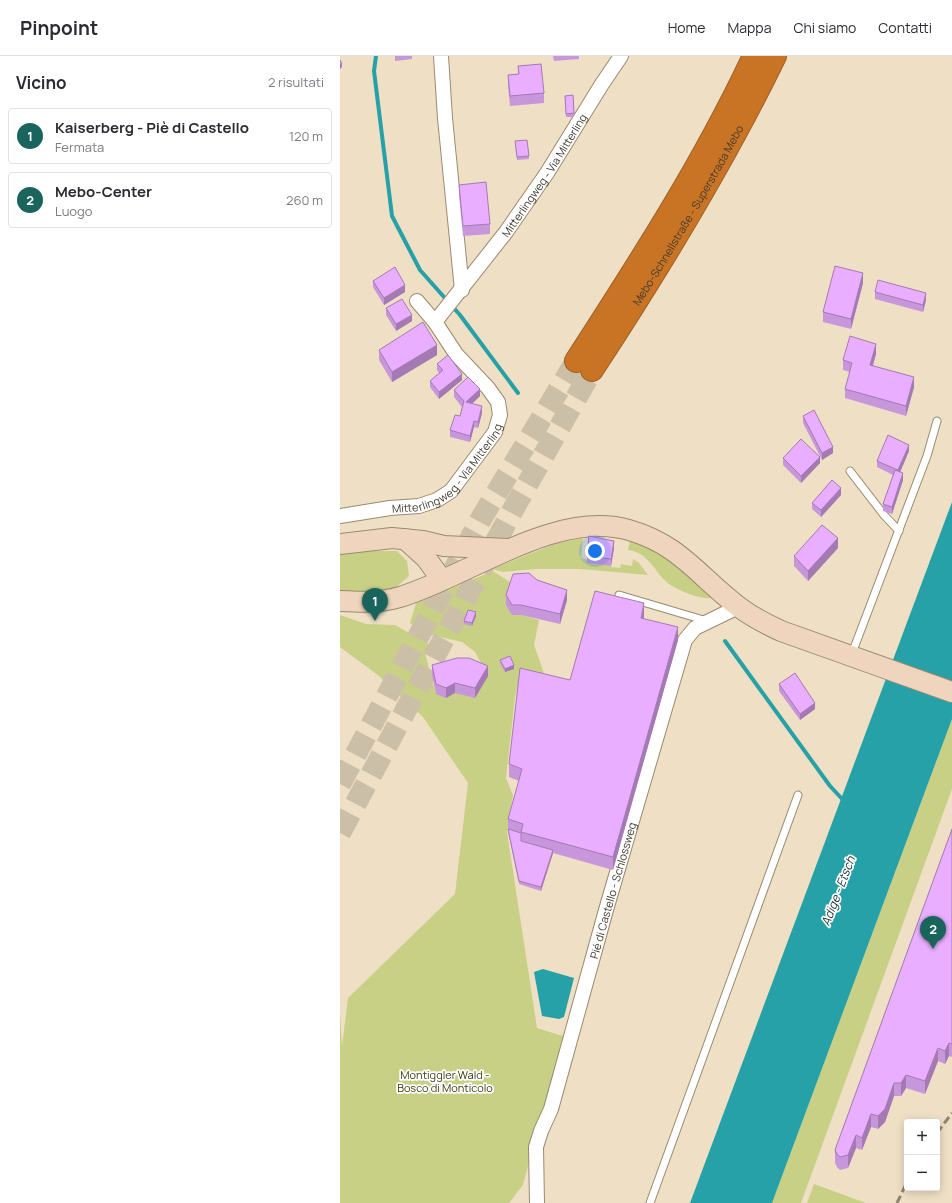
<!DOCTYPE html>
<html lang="it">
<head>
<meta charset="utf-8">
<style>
	body { margin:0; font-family:Manrope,sans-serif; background:#f7f7f7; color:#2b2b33 }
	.controls { position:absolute; right:12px; bottom:12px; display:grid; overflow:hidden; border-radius:4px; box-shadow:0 2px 10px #0003 }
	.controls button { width:36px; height:36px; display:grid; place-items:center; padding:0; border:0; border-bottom:1px solid #e1e1e2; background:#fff; color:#2b2b33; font:20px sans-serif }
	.you { position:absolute; left:255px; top:495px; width:14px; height:14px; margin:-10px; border:3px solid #fff; border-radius:50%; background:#1a73e8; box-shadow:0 0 0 6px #1a73e833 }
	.badge { display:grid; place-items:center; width:26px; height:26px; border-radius:50%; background:#19645c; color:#fff; font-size:13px; font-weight:700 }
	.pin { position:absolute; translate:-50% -33px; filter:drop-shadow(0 1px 2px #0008) }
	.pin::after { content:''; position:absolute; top:21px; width:14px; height:12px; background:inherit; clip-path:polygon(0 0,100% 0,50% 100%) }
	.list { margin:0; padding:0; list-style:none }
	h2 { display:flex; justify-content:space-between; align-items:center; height:52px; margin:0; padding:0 16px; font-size:17px }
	h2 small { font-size:13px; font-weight:400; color:#7c7c81 }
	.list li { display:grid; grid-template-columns:26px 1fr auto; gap:12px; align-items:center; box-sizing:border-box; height:56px; margin:0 8px 8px; padding:0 8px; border:1px solid #e1e1e2; border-radius:4px }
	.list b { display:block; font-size:15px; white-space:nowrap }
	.list p { margin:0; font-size:13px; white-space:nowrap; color:#7c7c81 }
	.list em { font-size:13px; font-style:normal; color:#7c7c81 }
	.map { position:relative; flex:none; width:612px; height:1147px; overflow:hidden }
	header { display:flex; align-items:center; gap:24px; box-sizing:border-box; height:56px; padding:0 20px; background:#fff; border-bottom:1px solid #e1e1e2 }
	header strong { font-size:19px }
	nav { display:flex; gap:22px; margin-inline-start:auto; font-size:14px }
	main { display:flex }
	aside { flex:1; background:#fff }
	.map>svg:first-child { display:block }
	.green { fill:#c7d085 }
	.water { fill:#26a1a7 }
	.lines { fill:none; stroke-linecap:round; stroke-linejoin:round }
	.stream { stroke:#26a1a7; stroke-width:4 }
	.highway-tunnel { stroke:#ccbfa7; stroke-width:22; stroke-dasharray:22 11; stroke-linecap:butt }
	.lane-casing { stroke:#988b71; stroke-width:9 }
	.street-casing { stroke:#988b71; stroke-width:16 }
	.secondary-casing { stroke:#988b71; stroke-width:22 }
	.highway-casing { stroke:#9a6029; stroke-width:24 }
	.lane { stroke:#fff; stroke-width:7 }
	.street { stroke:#fff; stroke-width:14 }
	.secondary { stroke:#efd5bd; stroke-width:20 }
	.highway { stroke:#c97424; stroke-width:22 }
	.rail { stroke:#8f8573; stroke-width:3; stroke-dasharray:8 4; stroke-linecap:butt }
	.wall { fill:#c896db }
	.shaded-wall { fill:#a37ab2 }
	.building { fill:#e9aeff; stroke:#a37ab2 }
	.labels { text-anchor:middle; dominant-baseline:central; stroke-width:3.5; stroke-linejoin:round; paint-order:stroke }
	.street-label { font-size:11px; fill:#423c31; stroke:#fff }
	.park-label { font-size:11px; fill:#373b11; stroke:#fff }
	.water-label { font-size:12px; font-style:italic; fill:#162f31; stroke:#fff }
</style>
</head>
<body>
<header>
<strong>Pinpoint</strong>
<nav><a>Home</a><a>Mappa</a><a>Chi siamo</a><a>Contatti</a></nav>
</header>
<main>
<aside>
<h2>Vicino<small>2 risultati</small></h2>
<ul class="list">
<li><span class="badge">1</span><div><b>Kaiserberg - Piè di Castello</b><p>Fermata</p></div><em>120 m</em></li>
<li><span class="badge">2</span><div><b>Mebo-Center</b><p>Luogo</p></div><em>260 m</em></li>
</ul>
</aside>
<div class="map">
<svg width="612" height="1147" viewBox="0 0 612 1147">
	<rect width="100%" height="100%" fill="#efe0c5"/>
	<!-- green -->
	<g class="green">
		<polygon points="243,482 241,502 271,510 271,511 280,512 281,508 292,510 293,503 299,507 308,519 240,513 195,513 163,516 152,513 217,487"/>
		<path d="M290 485C326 494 348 518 375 542 361 544 341 536 329 528 313 515 310 497 288 494Z"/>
		<polygon points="22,495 57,495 67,505 69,520 54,533 19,539 0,536 0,498"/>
		<polygon points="153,515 173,528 172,559 181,559 199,564 194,589 206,623 179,623 175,641 166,722 173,739 167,776 197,972 226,981 194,1087 183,1129 169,1147 0,1147 0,956 2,991 8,942 115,838 128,727 83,661 39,620 0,591 0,559 26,568 55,569 90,589 85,597 96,638 148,620 135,596 122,586 91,579 70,567 76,547"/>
		<polygon points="612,663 612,733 461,1147 432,1147"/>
		<polygon points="474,1128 526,1147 467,1147"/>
	</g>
	<!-- water -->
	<g class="water">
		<polygon points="612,446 612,663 432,1147 350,1147"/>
		<polygon points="203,913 234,922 224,961 219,963 202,960 194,916"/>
	</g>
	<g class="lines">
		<!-- stream -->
		<g class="stream">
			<polyline points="36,0 34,15 52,160 80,214 120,259 178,337"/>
			<polyline points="385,585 490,730 504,745"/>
		</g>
		<!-- highway-tunnel -->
		<g class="highway-tunnel">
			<polyline points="0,728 142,461 236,305"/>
			<polyline points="0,777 175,450 252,314"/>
		</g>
		<defs>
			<g id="lane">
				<polyline points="510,415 544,459 559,475"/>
				<polyline points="279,539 367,565"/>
				<polyline points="511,600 587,400 597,365"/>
				<polyline points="310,1147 458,739"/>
			</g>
			<g id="street">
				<polyline points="101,0 105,62 122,234"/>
				<path id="s1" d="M95 266 166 176 207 117 262 28 281 0"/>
				<path id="s2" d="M0 460 50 452 79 450 97 444 111 435 155 376 160 359 158 346 148 332 116 298 95 266 77 245"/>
				<path id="s3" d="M197 1147 196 1091 201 1075 211 1053 266 854 345 584 355 572 398 551"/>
			</g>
			<g id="secondary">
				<polyline points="65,483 86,502 102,524"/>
				<polyline points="0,488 52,482 83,485 104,490 167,493"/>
				<path d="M0 545C20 546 40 547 60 541 129 520 216 453 289 474 341 489 359 521 399 551 412 561 426 568 441 575L612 636"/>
			</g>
			<g id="highway">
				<path d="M236 305C300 206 364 107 414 0"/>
				<path id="s4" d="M252 314C319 212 382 109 435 0"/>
			</g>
		</defs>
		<!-- lane casing -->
		<use href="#lane" class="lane-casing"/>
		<!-- street casing -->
		<use href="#street" class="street-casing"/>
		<!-- secondary casing -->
		<use href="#secondary" class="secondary-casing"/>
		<!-- highway casing -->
		<use href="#highway" class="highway-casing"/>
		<!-- lane -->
		<use href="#lane" class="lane"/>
		<!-- street -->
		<use href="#street" class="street"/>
		<!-- secondary -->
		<use href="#secondary" class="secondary"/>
		<!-- highway -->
		<use href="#highway" class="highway"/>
		<!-- rail -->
		<g class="rail">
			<polyline points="597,1077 612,1057"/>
			<polyline points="557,1147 567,1126"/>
		</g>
	</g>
	<!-- wall -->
	<g class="wall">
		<polygon points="55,0 72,0 72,3 55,5"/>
		<polygon points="213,0 239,0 239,3 214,5"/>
		<polygon points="178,10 204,37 204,47 170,50 168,29 168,19 178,18"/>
		<polygon points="233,39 234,61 226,61 225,40"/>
		<polygon points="175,85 189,100 189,103 177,104"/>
		<polygon points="119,129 150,168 150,178 123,180 119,139"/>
		<polygon points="33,225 65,236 44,249 33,231"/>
		<polygon points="523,227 511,273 483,266 483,256"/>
		<polygon points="535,236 586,244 583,256 535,243"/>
		<polygon points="46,252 72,265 56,275 46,259"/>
		<polygon points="39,294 97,299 52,326 39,304"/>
		<polygon points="536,298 533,309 574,331 566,360 505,342 505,333 510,316 503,314 503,304"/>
		<polygon points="97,308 122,324 99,343 90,331 90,325 99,317 97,314"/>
		<polygon points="114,334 140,340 132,348 142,357 138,372 134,371 130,386 110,381 110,374 120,360 122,351 114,341"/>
		<polygon points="463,360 493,397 482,404 463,367"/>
		<polygon points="569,395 560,416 563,424 552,458 543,455 543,448 553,419 537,411 537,405"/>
		<polygon points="443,402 480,407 461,427 443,409"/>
		<polygon points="501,439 481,461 472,453 472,447"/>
		<polygon points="274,492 271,510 247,507 247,500"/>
		<polygon points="498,492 468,525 454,510 454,500"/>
		<polygon points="197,524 227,544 220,568 181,559 172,559 166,549 166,539"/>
		<polygon points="136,560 132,570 124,568 124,565"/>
		<polygon points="304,560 304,563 338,584 273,814 213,797 201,835 179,828 168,776 168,763 179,725 169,721 169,708 230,624"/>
		<polygon points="160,604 174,613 165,616 160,607"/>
		<polygon points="92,609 148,620 135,642 115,637 106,642 96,638 92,619"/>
		<polygon points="439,628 475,653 460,664 439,635"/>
		<polygon points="612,773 612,1001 609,1000 605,1008 598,1005 585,1038 566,1032 561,1040 554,1040 545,1066 538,1073 531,1071 522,1094 516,1092 508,1112 500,1114 497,1111 495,1107 495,1094"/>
	</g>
	<!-- shaded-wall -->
	<g class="shaded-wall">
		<polygon points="2,8 2,11 0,13 0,9"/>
		<polygon points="523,217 523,227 511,273 511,263"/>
		<polygon points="65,229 65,236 44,249 44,242"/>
		<polygon points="586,237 586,244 583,256 583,249"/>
		<polygon points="72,259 72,265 56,275 56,268"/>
		<polygon points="536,288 536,298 530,319 530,309"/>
		<polygon points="97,289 97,299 52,326 52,316"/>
		<polygon points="122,318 122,324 99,343 99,336"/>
		<polygon points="574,321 574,331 566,360 566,350"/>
		<polygon points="140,333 140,340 126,353 126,346"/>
		<polygon points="142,350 142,357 138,372 138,366"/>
		<polygon points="134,365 134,371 130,386 130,380"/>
		<polygon points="569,389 569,395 558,421 558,414"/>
		<polygon points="493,391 493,397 482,404 482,397"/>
		<polygon points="480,401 480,407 461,427 461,420"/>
		<polygon points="563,417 563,424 552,458 552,451"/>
		<polygon points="501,432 501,439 481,461 481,454"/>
		<polygon points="498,482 498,492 468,525 468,515"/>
		<polygon points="274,485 274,492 271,510 271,503"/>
		<polygon points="227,534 227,544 220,568 220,558"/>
		<polygon points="304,547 304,560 301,575 301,562"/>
		<polygon points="136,556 136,560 132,570 132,567"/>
		<polygon points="338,571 338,584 273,814 273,801"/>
		<polygon points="174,609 174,613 165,616 165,613"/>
		<polygon points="148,610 148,620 135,642 135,632"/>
		<polygon points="115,627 115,637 106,642 106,632"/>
		<polygon points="475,647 475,653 460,664 460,658"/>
		<polygon points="213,794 213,797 201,835 201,831"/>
		<polygon points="609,987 609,1000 605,1008 605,995"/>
		<polygon points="598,992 598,1005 585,1038 585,1025"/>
		<polygon points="566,1019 566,1032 561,1040 561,1027"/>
		<polygon points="554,1027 554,1040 545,1066 538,1073 538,1060"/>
		<polygon points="531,1058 531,1071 522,1094 522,1082"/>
		<polygon points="516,1079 516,1092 508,1112 508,1099"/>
	</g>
	<!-- building -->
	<g class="building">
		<polygon points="0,4 2,8 0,9"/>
		<polygon points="201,8 204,37 170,40 168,19 179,18 178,10"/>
		<polygon points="233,39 234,57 226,58 225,40"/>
		<polygon points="187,84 189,100 177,101 175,85"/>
		<polygon points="146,126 150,168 123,170 119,129"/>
		<polygon points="495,210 523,217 511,263 483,256"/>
		<polygon points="55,211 65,229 44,242 33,225"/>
		<polygon points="538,224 586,237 583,249 535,236"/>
		<polygon points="62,243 72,259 56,268 46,252"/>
		<polygon points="83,266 97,289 52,316 39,294"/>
		<polygon points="510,280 536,288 530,309 574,321 566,350 505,333 512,307 503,304"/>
		<polygon points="108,299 122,318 99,336 90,325 103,314 97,308"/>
		<polygon points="128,321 140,333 126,346 142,350 138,366 134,365 130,380 110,374 115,359 120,360 124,345 114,334"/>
		<polygon points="474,354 493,391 482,397 463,360"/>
		<polygon points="548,379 569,389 558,414 537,405"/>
		<polygon points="461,383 480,401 461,420 443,402"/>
		<polygon points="555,414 563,417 552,451 543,448"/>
		<polygon points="492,424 501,432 481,454 472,447"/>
		<polygon points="482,469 498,482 468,515 454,500"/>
		<polygon points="249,480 274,485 271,503 247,500"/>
		<polygon points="189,517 197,524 227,534 220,558 181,549 172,549 166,539 173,518"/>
		<polygon points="255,535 304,547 301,562 338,571 273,801 181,776 183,768 168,763 182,713 169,708 180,612 230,624"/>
		<polygon points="128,554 136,556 132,567 124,565"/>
		<polygon points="170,600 174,609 165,613 160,604"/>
		<polygon points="117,602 129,602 148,610 135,632 115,627 106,632 96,628 92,609"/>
		<polygon points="455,617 475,647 460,658 439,628"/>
		<polygon points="168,773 181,777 181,785 213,794 201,831 179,825"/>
		<polygon points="612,773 612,988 609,987 605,995 598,992 585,1025 566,1019 561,1027 554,1027 545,1053 538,1060 531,1058 522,1082 516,1079 508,1099 500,1101 497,1098 495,1094"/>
	</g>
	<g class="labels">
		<!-- street labels -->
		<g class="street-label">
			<text stroke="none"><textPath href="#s1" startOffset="183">Mitterlingweg - Via Mitterling</textPath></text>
			<text stroke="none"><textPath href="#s4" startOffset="182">Mebo-Schnellstraße - Superstrada Mebo</textPath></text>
			<text stroke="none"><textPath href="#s2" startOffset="125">Mitterlingweg - Via Mitterling</textPath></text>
			<text stroke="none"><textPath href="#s3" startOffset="324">Pié di Castello - Schlossweg</textPath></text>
		</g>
		<!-- park labels -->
		<g class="park-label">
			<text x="105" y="1018">Montiggler Wald -<tspan x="105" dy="13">Bosco di Monticolo</tspan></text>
		</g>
		<!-- water labels -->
		<g class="water-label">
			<text transform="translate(498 835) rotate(-69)">Adige - Etsch</text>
		</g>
	</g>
</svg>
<div class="controls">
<button>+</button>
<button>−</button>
</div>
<div class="you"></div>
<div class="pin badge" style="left:35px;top:565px">1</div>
<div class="pin badge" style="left:593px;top:893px">2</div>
</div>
</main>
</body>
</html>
